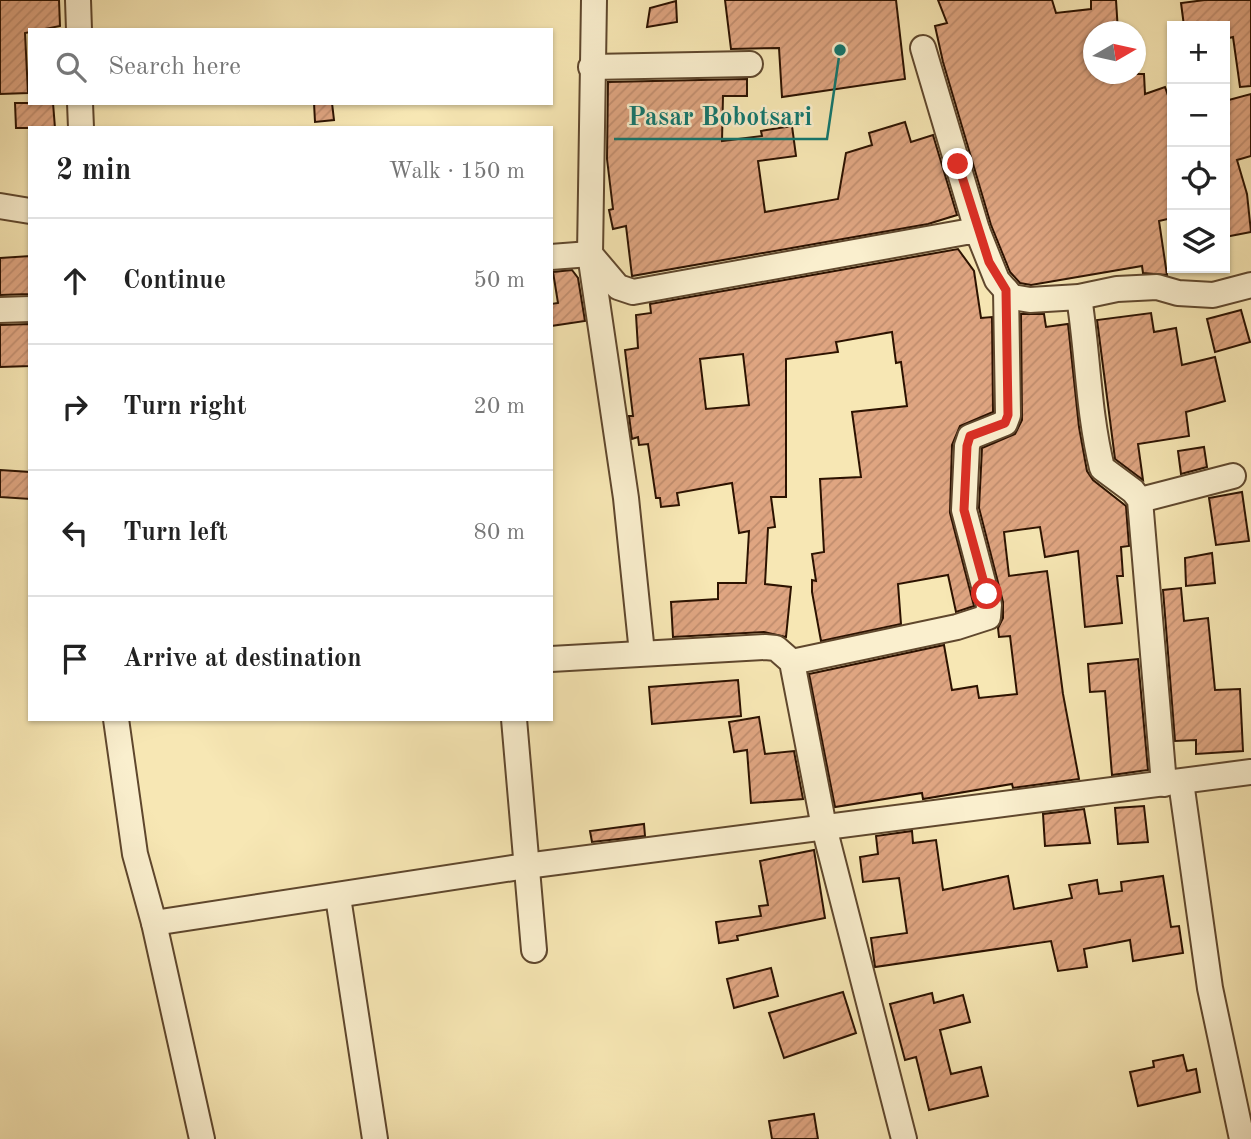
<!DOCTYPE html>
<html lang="en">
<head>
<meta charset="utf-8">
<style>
	body { margin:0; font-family:"Old Standard TT",serif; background:#f6f6f6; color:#222 }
	.controls { position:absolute; right:21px; top:21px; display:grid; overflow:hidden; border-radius:0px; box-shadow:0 2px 5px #0004 }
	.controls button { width:63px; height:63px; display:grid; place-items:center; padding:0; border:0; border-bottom:2px solid #e0e0e0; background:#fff; color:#222; font:35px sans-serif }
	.compass { position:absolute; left:1083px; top:21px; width:63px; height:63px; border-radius:50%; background:#fff; box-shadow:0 2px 5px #0004; rotate:81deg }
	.stop { position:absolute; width:21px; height:21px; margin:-16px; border:5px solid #d93025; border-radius:50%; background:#fff }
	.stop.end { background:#d93025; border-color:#fff; box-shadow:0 2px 7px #0008 }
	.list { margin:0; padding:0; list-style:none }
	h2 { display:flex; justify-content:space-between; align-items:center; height:91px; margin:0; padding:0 28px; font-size:30px }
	h2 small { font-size:23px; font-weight:400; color:#767676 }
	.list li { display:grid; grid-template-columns:46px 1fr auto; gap:21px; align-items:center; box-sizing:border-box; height:126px; padding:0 28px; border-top:2px solid #e0e0e0 }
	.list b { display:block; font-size:26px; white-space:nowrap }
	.list em { font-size:23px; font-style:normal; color:#767676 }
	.icon { flex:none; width:38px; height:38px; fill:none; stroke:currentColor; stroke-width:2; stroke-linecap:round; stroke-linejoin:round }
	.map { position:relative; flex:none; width:1251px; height:1139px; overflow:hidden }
	.search { position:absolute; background:#fff; box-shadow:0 2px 5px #0004; left:28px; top:28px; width:525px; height:77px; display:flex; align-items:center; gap:18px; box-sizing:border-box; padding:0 24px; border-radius:0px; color:#767676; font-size:26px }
	.panel { position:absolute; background:#fff; box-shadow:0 2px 5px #0004; left:28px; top:126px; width:525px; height:595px; border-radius:0px }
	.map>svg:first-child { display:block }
	.building { fill:url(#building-hatch); stroke:#2c1200; stroke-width:2; fill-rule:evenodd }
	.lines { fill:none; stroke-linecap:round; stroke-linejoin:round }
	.minor-casing { stroke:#5f472d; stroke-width:28 }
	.minor { stroke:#faefce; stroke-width:24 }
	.route { stroke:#d93025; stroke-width:9 }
	.leader { fill:none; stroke:#0f766e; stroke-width:2.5 }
	.callout-dot { fill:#0f766e; stroke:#faefce; stroke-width:2.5 }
	.callout-label { font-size:26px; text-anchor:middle; font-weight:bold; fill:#0f766e; stroke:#faefce; stroke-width:5; stroke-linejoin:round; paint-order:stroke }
</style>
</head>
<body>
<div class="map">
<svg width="1251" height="1139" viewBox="0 0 1251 1139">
	<defs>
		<pattern id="building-hatch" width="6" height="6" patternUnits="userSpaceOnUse" patternTransform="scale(1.75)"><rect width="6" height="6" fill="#dfa581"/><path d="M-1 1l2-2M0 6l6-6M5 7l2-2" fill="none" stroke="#c08d6e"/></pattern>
	</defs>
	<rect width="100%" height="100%" fill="#f7e7b4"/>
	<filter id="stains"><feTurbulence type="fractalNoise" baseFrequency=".00286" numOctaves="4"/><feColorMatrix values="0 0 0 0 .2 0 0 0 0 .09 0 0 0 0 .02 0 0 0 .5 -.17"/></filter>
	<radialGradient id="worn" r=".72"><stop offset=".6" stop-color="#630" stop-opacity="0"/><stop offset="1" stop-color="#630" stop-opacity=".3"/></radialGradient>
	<!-- building -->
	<g class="building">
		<polygon points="0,0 59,0 60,26 25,33 28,93 0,94"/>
		<polygon points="725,0 896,0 905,79 782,97 779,48 731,49"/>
		<polygon points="938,0 1052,0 1056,13 1091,9 1091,0 1116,0 1118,32 1094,32 1094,74 1144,74 1145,94 1165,87 1172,107 1172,218 1159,221 1167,275 1143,273 1142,266 1031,285 1020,283 1010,272 991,225 943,62 935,26 947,23"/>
		<polygon points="1205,0 1251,0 1251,86 1240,87 1233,37 1225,39 1225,26 1184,26 1181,3"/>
		<polygon points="676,1 677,22 647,27 650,8"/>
		<polygon points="747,79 747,96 723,96 722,141 762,136 761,131 792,126 796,156 758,161 765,212 838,199 846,153 872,145 869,133 905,122 911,142 933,135 957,215 928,224 632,276 626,226 613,229 609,210 613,209 607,159 608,82"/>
		<polygon points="1251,94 1251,156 1237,160 1247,194 1251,232 1225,237 1225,123 1229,122 1225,101"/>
		<polygon points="15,103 53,103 55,128 16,128"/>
		<polygon points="314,103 332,103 334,120 315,122"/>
		<path d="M958 249 974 271 981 318 992 317 993 412 960 426 952 445 950 513 974 606 956 612 948 575 898 584 901 624 821 641 812 592V580L816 581 812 554 824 552 820 479 861 477 852 412 907 406 901 362 896 363 892 332 836 342 838 352 786 359V497H771L775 527 768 528 765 584 791 587 786 637 764 632 673 637 671 602 718 599V583H746L749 531 739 533 732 483 677 493 679 505 661 507 660 498H656L648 444 639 445 638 437 632 439 629 416H633L625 350 638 348 636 315 651 313 650 304ZM743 354 749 405 706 409 700 359Z"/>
		<polygon points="30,256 30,294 0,295 0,258"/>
		<polygon points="572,270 578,278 585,321 551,326 551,304 558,303 553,272"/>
		<polygon points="1241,310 1250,342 1215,352 1207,319"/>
		<polygon points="1151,313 1154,332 1176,328 1182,365 1215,357 1225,401 1186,412 1189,436 1138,444 1143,480 1115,459 1097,320"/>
		<polygon points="1021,314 1044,314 1046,327 1068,324 1079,427 1087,471 1093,480 1126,506 1129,546 1121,547 1123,576 1117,576 1122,623 1085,627 1078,551 1045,557 1040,527 1004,532 1009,576 1047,571 1063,694 1079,779 1013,788 1012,784 923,799 922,793 835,807 809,674 944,645 952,690 977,686 979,698 1017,694 1010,636 999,637 998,628 1003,618 1003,602 979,508 982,448 1015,434 1022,420"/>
		<polygon points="30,324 30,366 0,367 0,325"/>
		<polygon points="1204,447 1207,467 1181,474 1178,451"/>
		<polygon points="0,470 30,472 30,499 0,497"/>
		<polygon points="1242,492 1249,541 1216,545 1209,498"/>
		<polygon points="1212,553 1215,583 1186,586 1185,558"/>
		<polygon points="1181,588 1184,621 1208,618 1215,690 1240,689 1243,751 1196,754 1196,740 1175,741 1163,590"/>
		<polygon points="1138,659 1148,770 1112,775 1105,691 1090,692 1088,664"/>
		<polygon points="738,680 741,716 652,724 649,687"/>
		<polygon points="759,717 765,754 794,751 803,799 751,803 747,750 734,752 729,722"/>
		<polygon points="1144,806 1148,842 1118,844 1115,808"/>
		<polygon points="1084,809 1090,843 1045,846 1043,814"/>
		<polygon points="644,824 645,836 592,842 590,831"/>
		<polygon points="912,831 913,843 936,840 943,890 1008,876 1014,909 1072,898 1069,885 1097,880 1099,894 1122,891 1121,882 1163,876 1171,927 1179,926 1183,953 1133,961 1130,940 1084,949 1087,967 1058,971 1051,941 875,967 871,938 907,933 899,878 863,882 860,857 878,854 876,836"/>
		<polygon points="814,850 825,918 737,936 738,940 719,943 716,922 761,916 759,906 768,905 760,861"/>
		<polygon points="771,968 778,996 734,1008 727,979"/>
		<polygon points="843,992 856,1033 784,1058 769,1013"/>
		<polygon points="932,993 934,1003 963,995 970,1022 940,1030 951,1074 981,1067 988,1096 929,1110 916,1057 905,1060 890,1004"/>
		<polygon points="1183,1055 1187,1071 1196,1069 1200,1092 1138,1106 1130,1072 1154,1067 1153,1061"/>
		<polygon points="814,1114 818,1139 772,1139 769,1121"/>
	</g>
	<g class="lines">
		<defs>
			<g id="minor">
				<polyline points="78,0 79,30"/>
				<polyline points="594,0 590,254 626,498 642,653"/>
				<polyline points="923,48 977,230"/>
				<polyline points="591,67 750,64"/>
				<polyline points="80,103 81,128"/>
				<polyline points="0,206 30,211"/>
				<polyline points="551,257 590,254 618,287 633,292 977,230 997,280 1012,297 1030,300 1079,297 1117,289 1157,287 1178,293 1213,295 1251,285"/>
				<path d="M1079 297C1088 354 1088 411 1102 468L1133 491 1140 500 1164 784"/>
				<polyline points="0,310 30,309"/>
				<polyline points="1140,500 1233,476"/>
				<polyline points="551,659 765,647 776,648 792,662 824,827 904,1139"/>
				<polyline points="792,662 957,627 988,617 989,605 964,510 967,446 970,437 1005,423 1008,415 1006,290"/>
				<polyline points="116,719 135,854 154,923 202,1139"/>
				<polyline points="514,719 534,950"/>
				<polyline points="1181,782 1210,988 1242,1139"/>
				<polyline points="338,897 375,1139"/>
				<polyline points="154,923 526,866 1251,772"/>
			</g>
		</defs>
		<!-- minor casing -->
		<use href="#minor" class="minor-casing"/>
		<!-- minor -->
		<use href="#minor" class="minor"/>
	</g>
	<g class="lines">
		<!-- route -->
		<polyline class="route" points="958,164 989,262 1006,290 1008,415 1005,423 970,436 967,446 964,510 987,594"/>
	</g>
	<!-- callouts -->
	<path class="leader" d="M840 50L827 139H614"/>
	<circle class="callout-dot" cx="840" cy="50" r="7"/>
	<g class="callout-label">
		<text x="720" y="125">Pasar Bobotsari</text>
	</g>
	<rect width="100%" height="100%" filter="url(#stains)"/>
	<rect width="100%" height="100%" fill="url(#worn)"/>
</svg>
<div class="controls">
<button>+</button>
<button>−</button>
<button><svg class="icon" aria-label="locate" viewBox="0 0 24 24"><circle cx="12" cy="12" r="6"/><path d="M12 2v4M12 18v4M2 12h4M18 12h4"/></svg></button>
<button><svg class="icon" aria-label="layers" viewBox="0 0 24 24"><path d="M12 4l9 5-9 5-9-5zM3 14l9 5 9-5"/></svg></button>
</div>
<svg class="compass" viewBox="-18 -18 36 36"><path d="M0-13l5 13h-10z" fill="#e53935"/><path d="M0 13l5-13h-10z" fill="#767676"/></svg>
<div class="stop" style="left:987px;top:594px"></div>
<div class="stop end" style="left:958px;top:164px"></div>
<div class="search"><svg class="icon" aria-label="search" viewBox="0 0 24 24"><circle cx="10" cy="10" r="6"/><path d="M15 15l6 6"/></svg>Search here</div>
<section class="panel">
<h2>2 min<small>Walk · 150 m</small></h2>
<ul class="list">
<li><svg class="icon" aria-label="ahead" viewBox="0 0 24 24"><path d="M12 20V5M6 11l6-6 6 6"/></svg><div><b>Continue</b></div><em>50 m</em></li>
<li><svg class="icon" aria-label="right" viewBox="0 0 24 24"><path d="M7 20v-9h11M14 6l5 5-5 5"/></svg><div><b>Turn right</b></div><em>20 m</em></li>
<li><svg class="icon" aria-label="left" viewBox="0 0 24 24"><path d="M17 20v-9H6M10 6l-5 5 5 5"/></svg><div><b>Turn left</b></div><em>80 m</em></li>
<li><svg class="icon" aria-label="arrive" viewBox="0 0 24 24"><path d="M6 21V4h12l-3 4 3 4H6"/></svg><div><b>Arrive at destination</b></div></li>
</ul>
</section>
</div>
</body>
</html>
